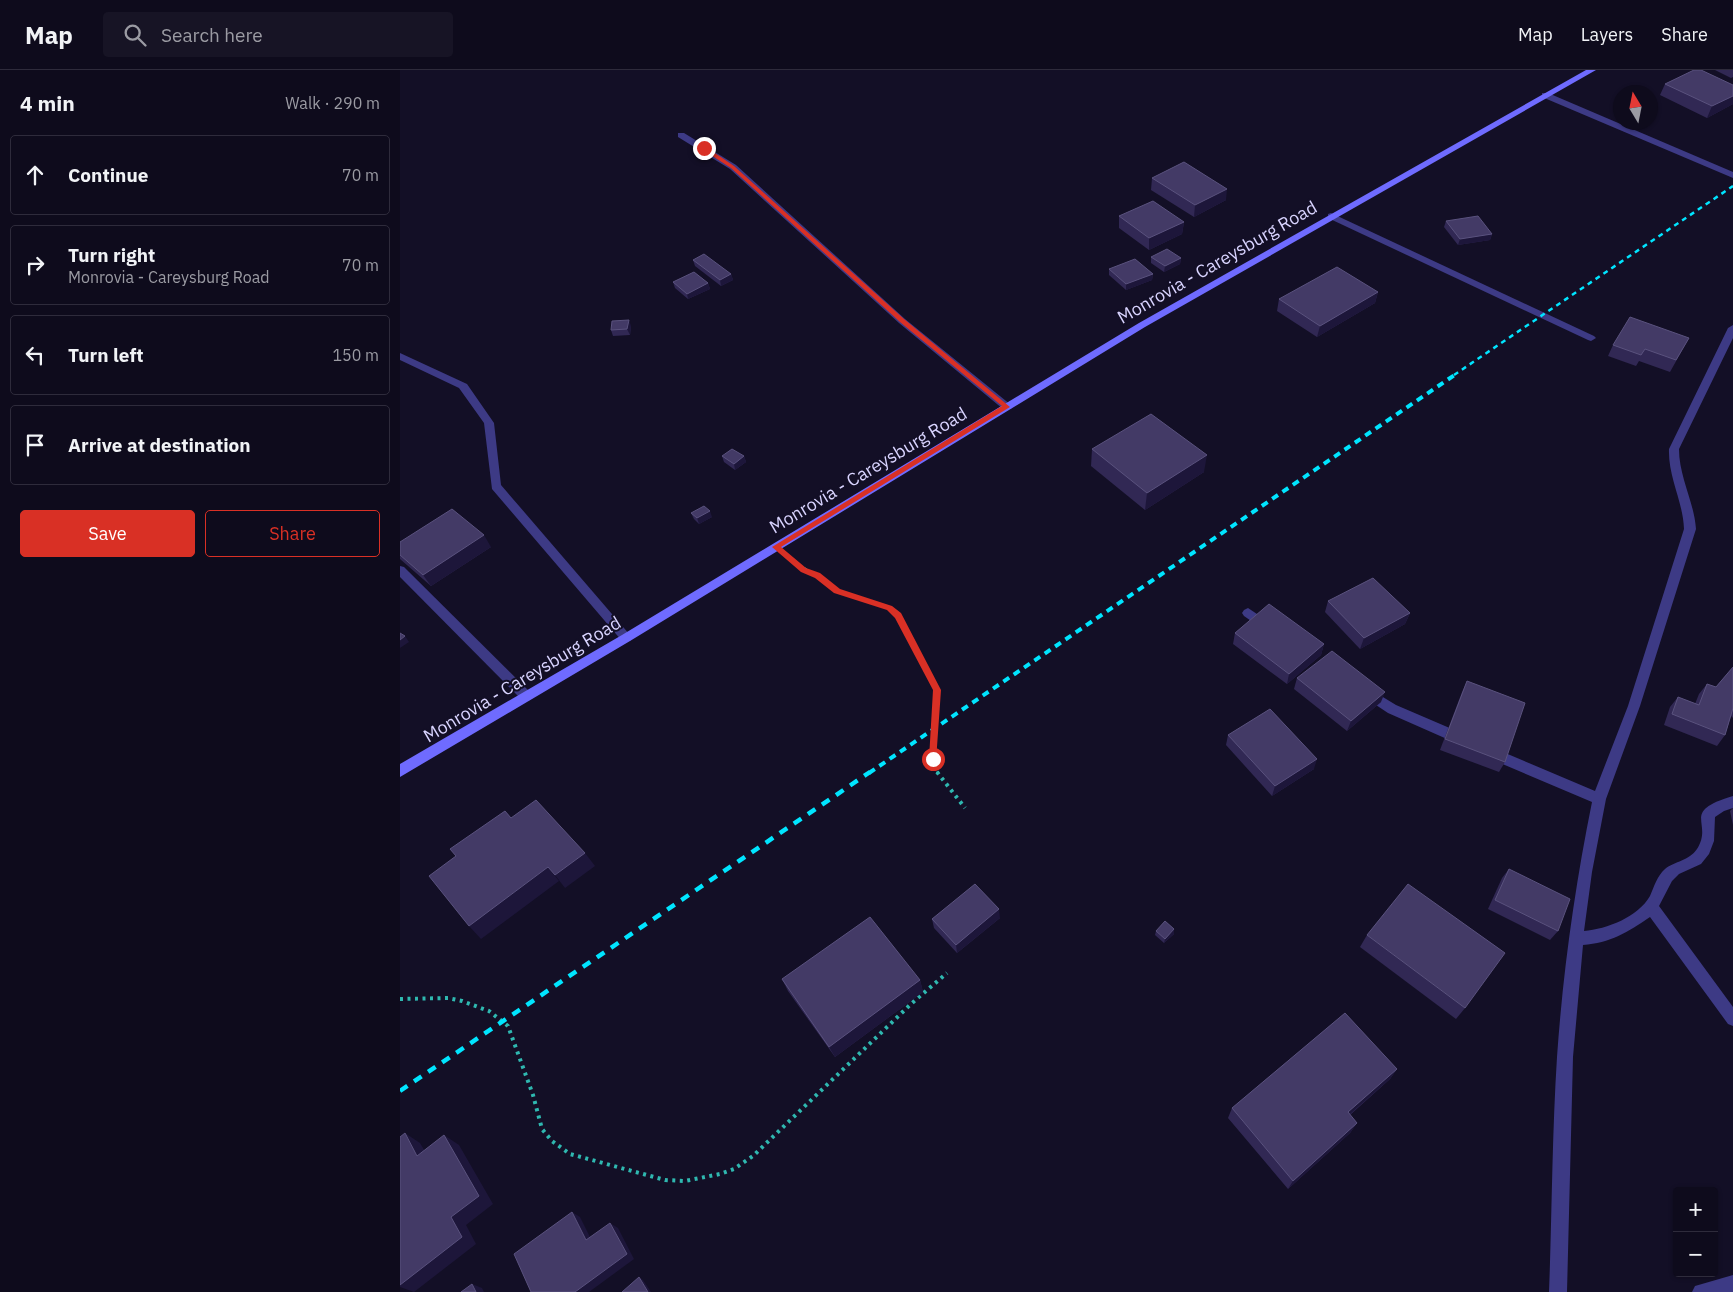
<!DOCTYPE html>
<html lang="en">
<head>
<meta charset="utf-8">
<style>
	body { margin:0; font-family:"IBM Plex Sans",sans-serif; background:#171425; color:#f1f3f6 }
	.controls { position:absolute; right:15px; bottom:15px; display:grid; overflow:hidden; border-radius:5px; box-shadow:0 1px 4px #0004 }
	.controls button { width:45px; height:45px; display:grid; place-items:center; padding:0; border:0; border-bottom:1px solid #2e2b3b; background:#0e0b1c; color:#f1f3f6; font:25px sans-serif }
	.compass { position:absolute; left:1213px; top:15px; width:45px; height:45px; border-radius:50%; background:#0e0b1c; box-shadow:0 1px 4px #0004; rotate:350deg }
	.stop { position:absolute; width:15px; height:15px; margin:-11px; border:4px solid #d93025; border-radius:50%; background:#fff }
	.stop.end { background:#d93025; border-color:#fff; box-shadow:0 1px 5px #0008 }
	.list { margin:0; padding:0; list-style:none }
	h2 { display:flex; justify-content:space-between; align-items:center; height:65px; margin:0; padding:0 20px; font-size:21px }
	h2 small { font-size:16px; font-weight:400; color:#9b9ba3 }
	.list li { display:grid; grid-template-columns:32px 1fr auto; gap:15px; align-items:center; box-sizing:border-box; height:80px; margin:0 10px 10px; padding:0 10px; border:1px solid #2e2b3b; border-radius:5px }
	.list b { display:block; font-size:19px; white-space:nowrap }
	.list p { margin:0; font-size:16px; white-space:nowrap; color:#9b9ba3 }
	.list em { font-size:16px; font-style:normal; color:#9b9ba3 }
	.actions { display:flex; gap:10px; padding:15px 20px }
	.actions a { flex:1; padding:11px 0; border:1px solid #d93025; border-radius:5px; text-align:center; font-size:18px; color:#d93025 }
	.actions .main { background:#d93025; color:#fff }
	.icon { flex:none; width:28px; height:28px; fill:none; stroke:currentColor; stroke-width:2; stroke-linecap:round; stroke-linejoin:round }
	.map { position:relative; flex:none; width:1333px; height:1222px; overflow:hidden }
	header { display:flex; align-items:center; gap:30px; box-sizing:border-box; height:70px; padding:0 25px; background:#0e0b1c; border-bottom:1px solid #2e2b3b }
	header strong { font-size:24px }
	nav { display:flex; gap:28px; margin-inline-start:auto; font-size:18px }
	.search { width:350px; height:45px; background:#171425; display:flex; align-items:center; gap:12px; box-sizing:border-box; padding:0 18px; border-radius:5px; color:#9b9ba3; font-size:19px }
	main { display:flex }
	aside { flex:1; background:#0e0b1c }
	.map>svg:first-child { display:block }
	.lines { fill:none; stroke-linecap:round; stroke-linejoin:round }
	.path-far1 { stroke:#2fb8b0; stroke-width:3; stroke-dasharray:2.5 4; stroke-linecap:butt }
	.path { stroke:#2fb8b0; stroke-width:4; stroke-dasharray:3 4.5; stroke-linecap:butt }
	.street { fill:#3d3a85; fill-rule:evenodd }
	.secondary { fill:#6f6bff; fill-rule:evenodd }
	.rail-far2 { stroke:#00e5ff; stroke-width:2.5; stroke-dasharray:5 4.5; stroke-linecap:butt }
	.rail-far1 { stroke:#00e5ff; stroke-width:4; stroke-dasharray:7 5.5; stroke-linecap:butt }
	.rail { stroke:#00e5ff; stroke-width:4.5; stroke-dasharray:9 8; stroke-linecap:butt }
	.wall { fill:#312854 }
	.shaded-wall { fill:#1d163a }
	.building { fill:#433a66; stroke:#5a527e }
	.route { fill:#d93025 }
	.labels { text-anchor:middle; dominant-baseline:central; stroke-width:4; stroke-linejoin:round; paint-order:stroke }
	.street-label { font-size:18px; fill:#d9d4ff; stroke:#130f26 }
</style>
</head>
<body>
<header>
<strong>Map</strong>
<div class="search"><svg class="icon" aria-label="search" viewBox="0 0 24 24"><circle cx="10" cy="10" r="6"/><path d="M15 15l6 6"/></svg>Search here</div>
<nav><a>Map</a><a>Layers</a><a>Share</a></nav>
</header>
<main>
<aside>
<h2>4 min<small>Walk · 290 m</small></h2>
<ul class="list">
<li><svg class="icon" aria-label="ahead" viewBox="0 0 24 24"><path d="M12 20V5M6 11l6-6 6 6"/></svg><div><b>Continue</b></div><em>70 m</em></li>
<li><svg class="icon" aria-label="right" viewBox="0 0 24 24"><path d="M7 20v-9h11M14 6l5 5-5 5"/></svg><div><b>Turn right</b><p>Monrovia - Careysburg Road</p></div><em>70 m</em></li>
<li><svg class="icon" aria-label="left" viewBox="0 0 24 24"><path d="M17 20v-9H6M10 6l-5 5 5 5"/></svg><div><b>Turn left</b></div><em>150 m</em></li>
<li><svg class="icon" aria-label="arrive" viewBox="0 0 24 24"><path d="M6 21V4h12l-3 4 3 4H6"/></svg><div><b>Arrive at destination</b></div></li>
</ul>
<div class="actions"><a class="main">Save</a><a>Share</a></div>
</aside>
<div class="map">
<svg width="1333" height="1222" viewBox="0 0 1333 1222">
	<rect width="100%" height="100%" fill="#130f26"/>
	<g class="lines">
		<!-- path-far1 -->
		<polyline class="path-far1" points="393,492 424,510 437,521 490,538 498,545 537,619 534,695 538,703"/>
		<!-- path -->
		<g class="path">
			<polyline points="537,702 565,738"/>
			<polyline points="0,929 48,928 62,931 89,941 108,956 133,1025 142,1059 152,1071 170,1084 265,1110 285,1111 320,1104 334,1099 353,1086 512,933 547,903"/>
		</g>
		<!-- street -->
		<g class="street">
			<polygon points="1142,23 1148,23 1333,102 1333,108 1142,27"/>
			<polygon points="278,63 284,63 336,95 505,249 611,335 612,337 611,339 603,339 499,253 330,99 278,67"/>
			<polygon points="931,143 1194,266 1196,268 1191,271 1188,270 928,148 928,144"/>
			<path d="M1333 255V268L1279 379C1279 407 1294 431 1296 459L1240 636 1206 729 1192 802 1184 861C1207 859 1238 847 1250 826 1254 817 1257 806 1265 799 1275 791 1289 791 1297 779 1314 752 1279 742 1333 726V738L1324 741 1315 747 1314 771 1309 784 1301 794 1279 804 1272 811 1259 836 1333 937V956L1328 954 1250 847C1228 862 1210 873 1183 875L1173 987 1167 1222H1149C1152 1144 1152 1065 1157 987 1163 901 1175 816 1192 732L1086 687 1084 683 1086 679 1091 677 1195 721 1228 636 1284 459C1283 431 1268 407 1269 379L1328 258Z"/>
			<polygon points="0,283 67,314 94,353 101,415 230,565 232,568 230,571 222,571 92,419 84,353 59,318 0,290"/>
			<polygon points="0,496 4,497 130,622 132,626 130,630 126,631 122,630 0,507"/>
			<polygon points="848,538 872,554 874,557 872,560 864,560 844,546 842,543 844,540"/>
			<polygon points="968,618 996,635 1066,665 1067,669 1066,673 1061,674 1056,673 988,643 964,627 962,623 964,619"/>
			<polygon points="1333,1205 1333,1222 1292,1222 1295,1216"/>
		</g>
		<!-- secondary -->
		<polygon class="secondary" points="1186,0 1196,0 745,257 230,571 0,707 0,694 222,565 739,253"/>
		<!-- rail-far2 -->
		<polyline class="rail-far2" points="1054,305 1333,116"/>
		<!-- rail-far1 -->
		<polyline class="rail-far1" points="469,703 1056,304"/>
		<!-- rail -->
		<polyline class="rail" points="0,1021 470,702"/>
	</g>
	<!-- wall -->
	<g class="wall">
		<polygon points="1315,0 1333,0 1333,7 1331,8"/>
		<polygon points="1265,14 1333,15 1333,34 1307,48 1260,25"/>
		<polygon points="752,108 826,130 794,147 751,120"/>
		<polygon points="719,146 784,152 782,164 749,180 719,158"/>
		<polygon points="1046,151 1092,164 1090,170 1058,175 1044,157"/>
		<polygon points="751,187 781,188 780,194 764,202 751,193"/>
		<polygon points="293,190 331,204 333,210 321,216 295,196"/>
		<polygon points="709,199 753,204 752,210 726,220 709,205"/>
		<polygon points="273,212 308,213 310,219 288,229 275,218"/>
		<polygon points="978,222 975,233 917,267 877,241 879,229"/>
		<polygon points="231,256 230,265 213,266 211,260"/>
		<polygon points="1289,268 1270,302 1239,291 1236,296 1208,286 1213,275"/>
		<polygon points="692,379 804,402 745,440 691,396"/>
		<polygon points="322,386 344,386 346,392 335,400 324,392"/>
		<polygon points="291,443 312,447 299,454 294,449"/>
		<polygon points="0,472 91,477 31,516 0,489"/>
		<polygon points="928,531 1010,543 1005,554 960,579 925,542"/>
		<polygon points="835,563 924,574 921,585 887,614 833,574"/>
		<polygon points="1333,597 1333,648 1331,646 1325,665 1317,676 1264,655 1270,637 1278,627 1295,634 1299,624 1307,614 1316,617"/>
		<polygon points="897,608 981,632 947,661 894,619"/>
		<polygon points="1067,611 1105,692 1099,702 1040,680 1062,622"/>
		<polygon points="828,665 914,699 872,726 826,675"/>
		<polygon points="1333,738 1333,755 1330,741"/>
		<polygon points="1109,799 1158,861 1150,870 1088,839 1102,808"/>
		<polygon points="600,848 557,883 534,858 532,849"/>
		<polygon points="756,861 774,864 764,873 755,865"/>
		<polygon points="967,865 1065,938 1056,949 960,877"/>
		<polygon points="382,909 520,910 523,922 435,987 388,921"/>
		<polygon points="997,999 990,1009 950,1045 957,1053 950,1063 888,1119 828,1048 832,1038"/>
	</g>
	<!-- shaded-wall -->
	<g class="shaded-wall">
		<polygon points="1333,26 1333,34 1307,48 1312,36"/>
		<polygon points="827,119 826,130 794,147 795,135"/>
		<polygon points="784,152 782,164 749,180 749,168"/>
		<polygon points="1092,164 1090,170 1058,175 1060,169"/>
		<polygon points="781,188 780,194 764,202 765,196"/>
		<polygon points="331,204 333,210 321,216 320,210"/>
		<polygon points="753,204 752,210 726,220 726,214"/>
		<polygon points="308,213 310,219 288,229 287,224"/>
		<polygon points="978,222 975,233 917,267 920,256"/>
		<polygon points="229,250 231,256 230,265 227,259"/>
		<polygon points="807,385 804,402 745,440 747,423"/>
		<polygon points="344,386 346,392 335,400 334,394"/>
		<polygon points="310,441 312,447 299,454 297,448"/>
		<polygon points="84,465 91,477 31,516 23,505"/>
		<polygon points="1010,543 1005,554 960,579 964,568"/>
		<polygon points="5,566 9,572 0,578 0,570"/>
		<polygon points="924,574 921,585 887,614 889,604"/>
		<polygon points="985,622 981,632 947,661 951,651"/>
		<polygon points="917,689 914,699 872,726 875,716"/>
		<polygon points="185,783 195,796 165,818 155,805"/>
		<polygon points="148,797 159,811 81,869 69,856"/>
		<polygon points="599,839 600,848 557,883 556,875"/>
		<polygon points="774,859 774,864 764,873 765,869"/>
		<polygon points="520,910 523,922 435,987 429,977"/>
		<polygon points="997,999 990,1009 941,1052 948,1042"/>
		<polygon points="957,1053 950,1063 888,1119 893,1111"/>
		<polygon points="5,1063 20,1073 33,1095 17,1086"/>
		<polygon points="44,1065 59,1075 93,1134 66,1155 76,1174 14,1222 0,1217 0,1215 51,1147"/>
		<polygon points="172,1142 180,1147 194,1175 186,1170"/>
		<polygon points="210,1153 218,1158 234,1189 189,1222 175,1222"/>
		<polygon points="239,1207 243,1210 251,1222 248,1222"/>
		<polygon points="72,1214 82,1218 84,1222 76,1222"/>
	</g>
	<!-- building -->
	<g class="building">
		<polygon points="1294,0 1301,0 1333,15 1333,26 1312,36 1265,14"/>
		<polygon points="784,92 827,119 795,135 752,108"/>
		<polygon points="753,131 784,152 749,168 719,146"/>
		<polygon points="1078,146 1092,164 1060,169 1046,151"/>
		<polygon points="767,179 781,188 765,196 751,187"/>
		<polygon points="304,184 331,204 320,210 293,190"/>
		<polygon points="735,189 753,204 726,214 709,199"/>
		<polygon points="937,197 978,222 920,256 879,229"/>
		<polygon points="294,202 308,213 287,224 273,212"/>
		<polygon points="1230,247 1289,268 1276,290 1245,279 1241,285 1213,275"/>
		<polygon points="229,250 227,259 211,260 212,251"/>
		<polygon points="751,344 807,385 747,423 692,379"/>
		<polygon points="332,379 344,386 334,394 322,386"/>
		<polygon points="304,436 310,441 297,448 291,443"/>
		<polygon points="52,439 84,465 23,505 0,485 0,472"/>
		<polygon points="973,508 1010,543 964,568 928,531"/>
		<polygon points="869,534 924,574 889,604 835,563"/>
		<polygon points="0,563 5,566 0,570"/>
		<polygon points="932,581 985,622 951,651 897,608"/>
		<polygon points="1333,597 1333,638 1325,665 1272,644 1278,627 1299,635 1307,614 1316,617"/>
		<polygon points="1067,611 1125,633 1105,692 1045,669"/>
		<polygon points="870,639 917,689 875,716 828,665"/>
		<polygon points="136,730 185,783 155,805 148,797 69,856 29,806 56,786 50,779 105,741 111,748"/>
		<polygon points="1109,799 1170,829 1158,861 1095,830"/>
		<polygon points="575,814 599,839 556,875 532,849"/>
		<polygon points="1008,814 1105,883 1065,938 967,865"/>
		<polygon points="470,847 520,910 429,977 382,909"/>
		<polygon points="765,851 774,859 765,869 756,861"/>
		<polygon points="945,943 997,999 948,1042 957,1053 893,1111 832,1038"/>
		<polygon points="5,1063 17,1086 44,1065 79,1126 51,1147 62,1167 0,1215 0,1067"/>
		<polygon points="172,1142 186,1170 210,1153 227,1184 175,1222 131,1222 114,1184"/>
		<polygon points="239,1207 248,1222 222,1222"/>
		<polygon points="72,1214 76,1222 61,1222"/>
	</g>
	<!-- route -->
	<polygon class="route" points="303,77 306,77 334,96 504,249 610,337 381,477 406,498 420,503 440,519 492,536 501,543 541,620 536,691 533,692 529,689 533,620 495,548 487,540 434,523 415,508 401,502 372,477 602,336 500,252 331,98 303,80"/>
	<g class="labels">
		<!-- street labels -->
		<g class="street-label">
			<text transform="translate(817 192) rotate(-30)">Monrovia - Careysburg Road</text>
			<text transform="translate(468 400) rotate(-31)">Monrovia - Careysburg Road</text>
			<text transform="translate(122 609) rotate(-31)">Monrovia - Careysburg Road</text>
		</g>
	</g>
</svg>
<div class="controls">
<button>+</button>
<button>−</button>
</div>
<svg class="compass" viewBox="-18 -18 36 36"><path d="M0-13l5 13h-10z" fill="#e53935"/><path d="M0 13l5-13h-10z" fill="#9b9ba3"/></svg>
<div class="stop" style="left:533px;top:689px"></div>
<div class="stop end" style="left:304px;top:78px"></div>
</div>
</main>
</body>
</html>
